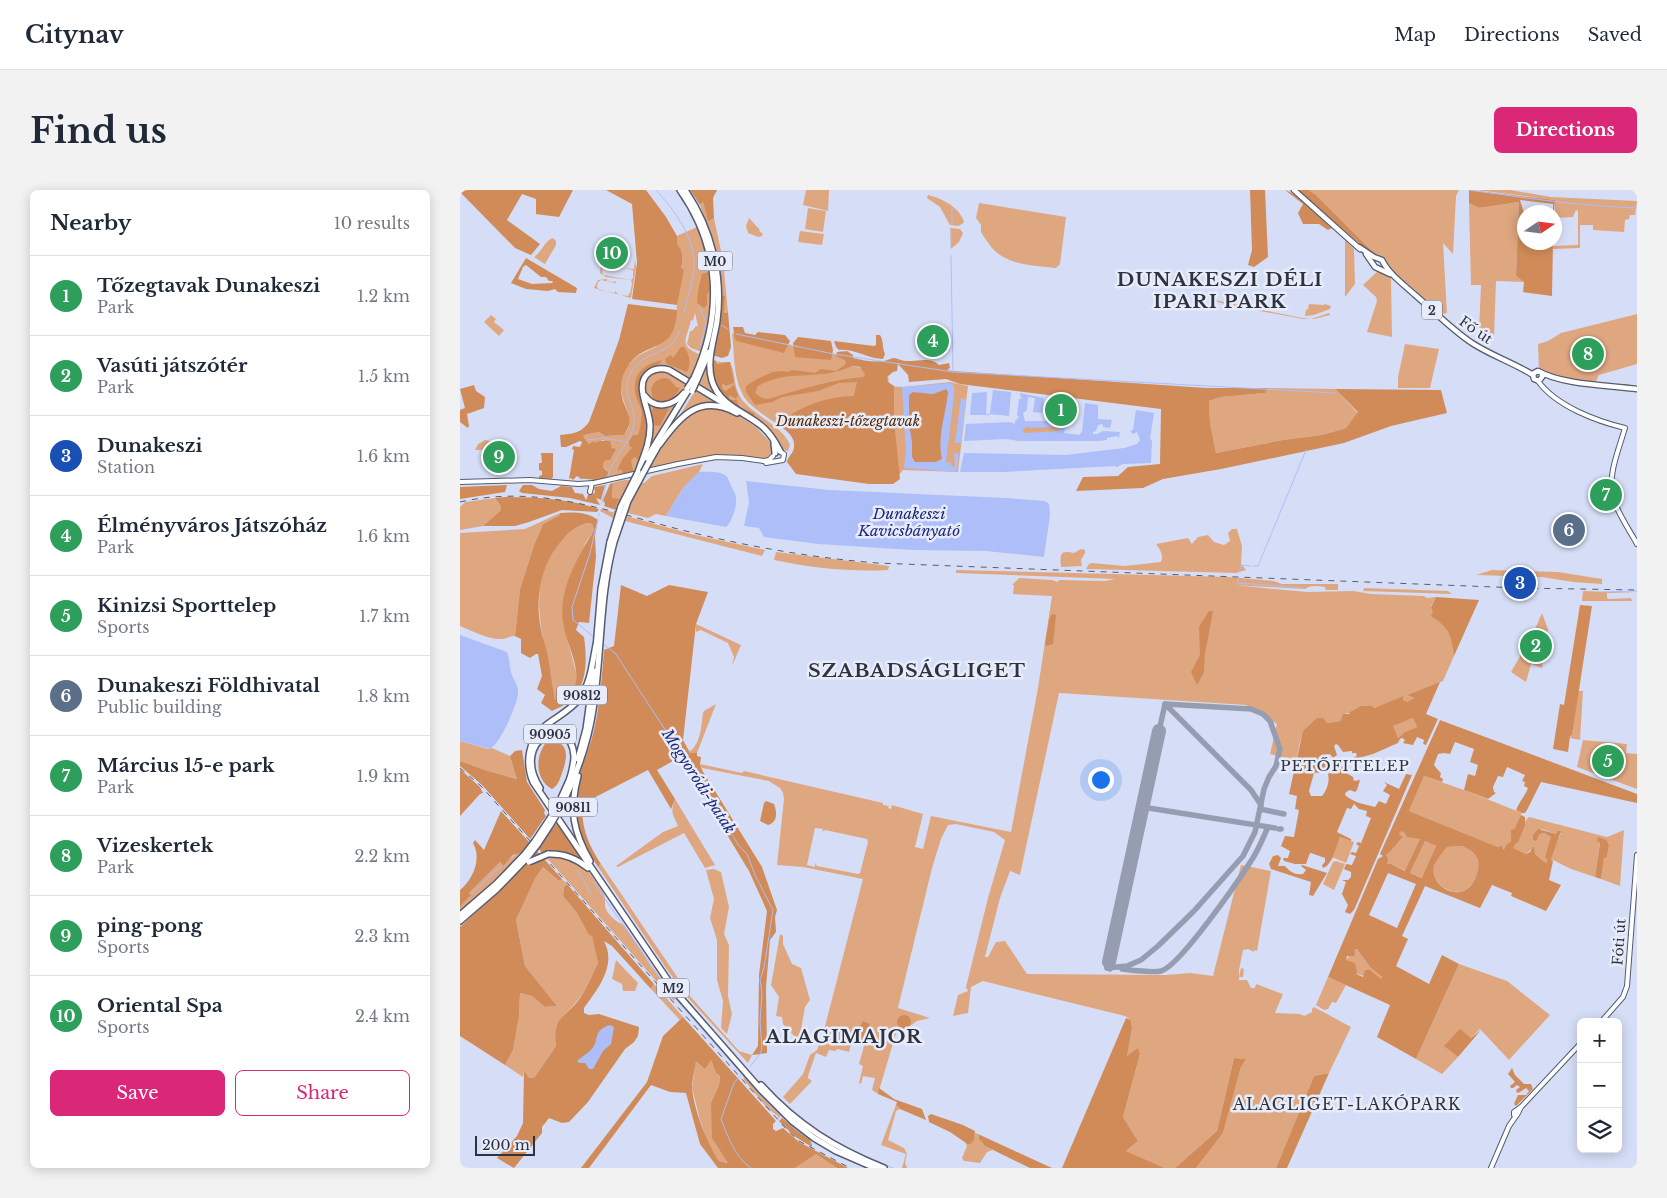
<!DOCTYPE html>
<html lang="en">
<head>
<meta charset="utf-8">
<style>
	body { margin:0; font-family:"Libre Baskerville",serif; background:#f2f2f3; color:#1f2937 }
	.controls { position:absolute; right:15px; bottom:15px; display:grid; overflow:hidden; border-radius:8px; box-shadow:0 2px 12px #0003 }
	.controls button { width:45px; height:45px; display:grid; place-items:center; padding:0; border:0; border-bottom:1px solid #e0e1e3; background:#fff; color:#1f2937; font:25px sans-serif }
	.compass { position:absolute; left:1057px; top:15px; width:45px; height:45px; border-radius:50%; background:#fff; box-shadow:0 2px 12px #0003; rotate:77deg }
	.scale { position:absolute; left:15px; bottom:12px; width:60px; box-sizing:border-box; padding-left:5px; border:2px solid #30333d; border-top:0; font-size:14px; line-height:18px; white-space:nowrap; color:#30333d; -webkit-text-stroke:4px #e7ecfb; paint-order:stroke }
	.you { position:absolute; left:640px; top:589px; width:18px; height:18px; margin:-12px; border:4px solid #fff; border-radius:50%; background:#1a73e8; box-shadow:0 0 0 8px #1a73e833 }
	.badge { display:grid; place-items:center; width:32px; height:32px; border-radius:50%; background:#db2777; color:#fff; font-size:16px; font-weight:700 }
	.pin { position:absolute; translate:-50% -50%; border:2px solid #fff; box-shadow:0 1px 5px #0006 }
	.list { margin:0; padding:0; list-style:none }
	h2 { display:flex; justify-content:space-between; align-items:center; height:65px; margin:0; padding:0 20px; font-size:21px }
	h2 small { font-size:16px; font-weight:400; color:#747a83 }
	.list li { display:grid; grid-template-columns:32px 1fr auto; gap:15px; align-items:center; box-sizing:border-box; height:80px; padding:0 20px; border-top:1px solid #e0e1e3 }
	.list b { display:block; font-size:19px; white-space:nowrap }
	.list p { margin:0; font-size:16px; white-space:nowrap; color:#747a83 }
	.list em { font-size:16px; font-style:normal; color:#747a83 }
	.actions { display:flex; gap:10px; padding:15px 20px }
	.actions a { flex:1; padding:11px 0; border:1px solid #db2777; border-radius:8px; text-align:center; font-size:18px; color:#db2777 }
	.actions .main { background:#db2777; color:#fff }
	.icon { flex:none; width:28px; height:28px; fill:none; stroke:currentColor; stroke-width:2; stroke-linecap:round; stroke-linejoin:round }
	.map { position:relative; flex:none; width:1177px; height:978px; overflow:hidden; border-radius:8px }
	header { display:flex; align-items:center; gap:30px; box-sizing:border-box; height:70px; padding:0 25px; background:#fff; border-bottom:1px solid #e0e1e3 }
	header strong { font-size:24px }
	nav { display:flex; gap:28px; margin-inline-start:auto; font-size:18px }
	.intro { display:flex; align-items:center; justify-content:space-between; box-sizing:border-box; height:120px; padding:0 30px }
	h1 { margin:0; font-size:35px }
	.button { padding:12px 22px; border-radius:8px; background:#db2777; color:#fff; font-size:18px; font-weight:700 }
	main { display:flex; gap:30px; padding:0 30px }
	aside { flex:1; background:#fff; border-radius:8px; box-shadow:0 2px 12px #0003 }
	.map>svg:first-child { display:block }
	.green { fill:#dfa780; fill-rule:evenodd }
	.forest { fill:#d08b58; fill-rule:evenodd }
	.water { fill:#adbef9; fill-rule:evenodd }
	.lines { fill:none; stroke-linecap:round; stroke-linejoin:round }
	.stream { stroke:#adbef9; stroke-width:1 }
	.taxiway { stroke:#979db0; stroke-width:5.5 }
	.runway { stroke:#979db0; stroke-width:14 }
	.secondary-casing { stroke:#555c71; stroke-width:6 }
	.primary-casing { stroke:#555c71; stroke-width:7 }
	.trunk-casing { stroke:#555c71; stroke-width:8 }
	.secondary { stroke:#fff; stroke-width:4 }
	.primary { stroke:#fff; stroke-width:4.5 }
	.trunk { stroke:#fff; stroke-width:5 }
	.rail { stroke:#585c6a; stroke-width:1; stroke-dasharray:6 6; stroke-linecap:butt }
	.trunk-bridge-casing { stroke:#555c71; stroke-width:8; stroke-linecap:butt }
	.trunk-bridge { stroke:#fff; stroke-width:5 }
	.labels { text-anchor:middle; dominant-baseline:central; stroke-width:5; stroke-linejoin:round; paint-order:stroke }
	.shield { fill:#e7ecfb; stroke:#676a76; stroke-width:1 }
	.shield-label { font-size:12px; font-weight:bold; fill:#30333d }
	.street-label { font-size:14px; fill:#30333d; stroke:#e7ecfb }
	.park-label { font-size:14px; font-style:italic; fill:#552800; stroke:#e7ecfb }
	.water-label { font-size:15px; font-style:italic; fill:#20287a; stroke:#e7ecfb }
	.neighbourhood-label { font-size:15px; letter-spacing:1px; fill:#30333d; stroke:#e7ecfb }
	.quarter-label { font-size:16px; letter-spacing:1px; fill:#30333d; stroke:#e7ecfb }
	.district-label { font-size:19px; font-weight:bold; letter-spacing:1px; fill:#30333d; stroke:#e7ecfb }
</style>
</head>
<body>
<header>
<strong>Citynav</strong>
<nav><a>Map</a><a>Directions</a><a>Saved</a></nav>
</header>
<div class="intro"><h1>Find us</h1><a class="button">Directions</a></div>
<main>
<aside>
<h2>Nearby<small>10 results</small></h2>
<ul class="list">
<li><span class="badge" style="background:#2e9e5b">1</span><div><b>Tőzegtavak Dunakeszi</b><p>Park</p></div><em>1.2 km</em></li>
<li><span class="badge" style="background:#2e9e5b">2</span><div><b>Vasúti játszótér</b><p>Park</p></div><em>1.5 km</em></li>
<li><span class="badge" style="background:#1a4fb4">3</span><div><b>Dunakeszi</b><p>Station</p></div><em>1.6 km</em></li>
<li><span class="badge" style="background:#2e9e5b">4</span><div><b>Élményváros Játszóház</b><p>Park</p></div><em>1.6 km</em></li>
<li><span class="badge" style="background:#2e9e5b">5</span><div><b>Kinizsi Sporttelep</b><p>Sports</p></div><em>1.7 km</em></li>
<li><span class="badge" style="background:#5c6f8a">6</span><div><b>Dunakeszi Földhivatal</b><p>Public building</p></div><em>1.8 km</em></li>
<li><span class="badge" style="background:#2e9e5b">7</span><div><b>Március 15-e park</b><p>Park</p></div><em>1.9 km</em></li>
<li><span class="badge" style="background:#2e9e5b">8</span><div><b>Vizeskertek</b><p>Park</p></div><em>2.2 km</em></li>
<li><span class="badge" style="background:#2e9e5b">9</span><div><b>ping-pong</b><p>Sports</p></div><em>2.3 km</em></li>
<li><span class="badge" style="background:#2e9e5b">10</span><div><b>Oriental Spa</b><p>Sports</p></div><em>2.4 km</em></li>
</ul>
<div class="actions"><a class="main">Save</a><a>Share</a></div>
</aside>
<div class="map">
<svg width="1177" height="978" viewBox="0 0 1177 978">
	<rect width="100%" height="100%" fill="#d6def7"/>
	<!-- green -->
	<g class="green">
		<polygon points="346,0 369,0 368,21 343,15"/>
		<polygon points="849,0 999,0 996,6 993,64 983,53 987,123 983,124 927,76 923,68 914,66 914,63 856,5"/>
		<polygon points="1016,0 1051,0 1091,7 1177,11 1175,25 1170,25 1169,29 1165,30 1164,42 1133,40 1133,35 1120,35 1120,58 1093,59 1093,56 1118,55 1118,21 1116,20 1113,27 1095,28 1095,10"/>
		<path d="M468 5C481 8 500 17 504 32 500 37 496 36 490 35L480 17 467 8Z"/>
		<polygon points="243,12 248,30 254,28 263,70 268,122 265,123 264,121 253,54 240,15"/>
		<polygon points="1059,12 1056,86 1064,92 1036,91 1034,147 1023,141 1019,141 1021,95 1011,95 1009,13 1019,18"/>
		<path d="M519 13 606 27 600 74 596 78C575 75 548 76 532 58 528 53 524 47 521 42V35L516 28Z"/>
		<polygon points="348,18 366,21 363,42 345,39"/>
		<polygon points="289,28 300,40 299,41 303,44 302,46 298,47 288,43 286,36"/>
		<path d="M237 37C254 84 254 114 242 162L231 158 227 154 230 141H232L236 136H238L235 123 233 131 231 130C227 150 217 155 241 165L230 191 197 178 182 191 190 235 184 264 174 284 146 289 147 280 143 277V272L153 259 150 254 143 250 135 254H129L124 247H122L124 245 139 242 145 246 164 245C166 242 169 238 169 235 171 218 156 207 163 186 172 157 201 164 213 141 217 132 216 124 217 115 218 103 221 91 224 80L221 79C224 70 223 60 217 54V46Z"/>
		<polygon points="490,38 500,39 503,43 499,52 491,59"/>
		<polygon points="340,41 364,44 362,55 338,52"/>
		<path d="M93 48 96 51V55L85 74 74 67C82 62 84 51 93 48Z"/>
		<polygon points="885,50 894,59 895,94 885,107"/>
		<polygon points="175,69 176,77 171,108 134,98 138,90 147,89 147,91 154,92 155,91 156,92 155,94 155,93 141,90 138,92 137,97 139,100 155,103 155,101 159,105 169,106 168,103 170,104 172,93 171,90 146,87 140,83 141,74 145,70 142,82 143,85 171,90 173,88 173,80 162,78 161,79 161,78 174,79"/>
		<polygon points="918,81 923,81 931,87 932,147 907,142 917,111 916,107 903,95"/>
		<path d="M750 109 842 128 851 129 869 123 870 125 854 129H843L768 115C763 113 752 111 750 109Z"/>
		<polygon points="849,114 864,115 865,114 871,116 870,119 854,125 845,126 846,120 848,119"/>
		<polygon points="1177,124 1177,174 1139,185 1135,193 1099,187 1079,180 1078,154 1088,151 1101,143"/>
		<polygon points="31,125 36,129 34,132 44,140 39,146 24,132"/>
		<path d="M272 143 393 168 386 175 428 183 429 196 443 197 490 192 508 196 498 282 443 280 435 290 337 248 319 233 317 234C308 228 299 222 291 215 272 198 275 166 272 143Z"/>
		<polygon points="945,154 979,159 970,198 938,198 938,187"/>
		<path d="M251 169 260 172H270C277 185 272 198 284 212 296 226 324 238 330 255L328 261 321 260C314 250 308 240 298 233 274 214 246 207 251 169ZM255 170 258 172V174L270 173 273 193 264 196 262 192 264 191 262 185 265 182H263L261 177 258 179C259 185 260 191 263 197 265 200 268 203 269 208L273 210H277L278 213 285 220 284 222C268 211 241 192 255 170Z"/>
		<polygon points="248,173 264,212 238,196"/>
		<path d="M198 180 206 181 229 193 218 208 199 214C195 212 191 210 188 207 178 198 188 184 198 180Z"/>
		<polygon points="237,198 268,217 253,214 217,230"/>
		<polygon points="808,198 875,199 898,223 886,238 862,245 823,250 756,263 750,232 749,211 761,207 804,203"/>
		<polygon points="222,207 188,263 190,253 186,210 199,216"/>
		<polygon points="597,208 608,210 606,231 600,246 561,245 564,235 591,235"/>
		<path d="M253 217 272 221 297 238 310 252 314 259 312 266 307 270 256 266 187 280C204 252 216 220 253 217Z"/>
		<polygon points="25,250 30,251 42,259 15,260 18,254"/>
		<path d="M243 274 239 282 223 298 206 326 196 324 188 328 156 320 157 315 152 308 153 293C164 288 172 290 184 293L192 286Z"/>
		<polygon points="1150,286 1150,292 1158,320 1135,316"/>
		<polygon points="35,308 40,315 41,320 23,336 0,340 0,317 5,312"/>
		<polygon points="141,319 231,344 305,360 302,366 153,328 140,321"/>
		<path d="M100 323V325L83 334 74 355 60 399 55 446C50 446 48 448 43 449 28 450 13 441 0 436V343L65 339Z"/>
		<path d="M127 333 132 334 134 340 126 352 104 406 103 433 116 482 117 494 111 503 102 510 95 511C89 459 60 398 100 353 108 343 114 337 127 333Z"/>
		<path d="M772 339H777L782 356 781 374 786 380 776 383 626 379 629 374 632 373 664 376 701 372C704 366 700 359 696 354L728 348 732 354 738 347 748 345 754 352 764 355 770 351 768 343Z"/>
		<path d="M621 359 625 360V363L621 370 622 376 601 377C600 363 600 360 614 363Z"/>
		<path d="M316 362 429 376 428 380C390 382 352 378 314 370Z"/>
		<path d="M496 380 769 387 814 391 822 394H878V400H866L865 397C858 396 851 395 845 399L774 395 847 402 893 401 911 404 964 406 967 408 976 407 971 416 983 433 993 452 994 466 983 491 947 505 954 508 947 512 943 511 944 507 914 518 884 524 882 531 867 533 862 528C840 536 841 550 836 571L810 564 817 534 786 515 599 503 560 685 550 681 540 708 525 767H528L536 752 545 751 567 784 706 785 730 783 753 786 781 675 811 681 797 761 794 760V762L788 759 783 760 779 780V787L781 778 784 779 783 787H779V790H787L791 798H795L796 794 823 804 815 823 840 824 844 826 852 822V819L854 817 891 837 869 883 854 886 816 978H736L763 943 781 877 785 869 774 868 757 941 715 978H705L666 961 678 951 663 927 680 864 667 866 672 839 671 830 665 826 523 791 511 797 508 823 493 826 498 805 508 801 506 797 528 708 545 650 534 642 496 634 488 635 481 649 472 678 438 818 470 828 457 831 450 836 451 833 441 839H445L437 840 418 904 412 900 415 888 403 886 401 894 399 893 403 876 399 874 410 834 392 850 389 862 377 859 376 861 369 860 366 867 356 863 348 886V888L352 891 330 914 323 907 343 884 350 865 357 860 363 844 403 689 343 677 317 675 324 609 323 603 320 598 309 591 242 578 240 574 282 583 284 581 423 613V615L429 616 428 618 431 619 432 615 463 624 455 657 463 659 471 626 551 642 578 498 592 406 553 404 554 395H552L559 388 592 390 598 392 599 390 645 391 655 389 496 383ZM355 638 363 639 362 642 365 640 407 649 408 652 400 683 398 684 357 676 355 673V677L347 675Z"/>
		<polygon points="1032,380 1098,382 1142,389 1142,394 1113,392 1082,387 1016,385"/>
		<polygon points="904,398 988,401 992,404 903,401"/>
		<polygon points="1123,401 1177,403 1147,403 1147,408 1149,409 1171,408 1172,411 1122,411"/>
		<polygon points="1082,423 1088,439 1082,478 1071,474 1066,492 1051,482 1073,444"/>
		<polygon points="236,434 281,455 272,476 274,467 268,453 241,440 236,442"/>
		<polygon points="1118,501 1123,501 1120,550 1110,548 1112,544"/>
		<path d="M256 514 237 563H230L229 559 231 561C241 551 241 537 243 523L244 521Z"/>
		<polygon points="953,528 957,537 945,542 938,548 932,536"/>
		<polygon points="1123,550 1167,554 1166,563 1177,564 1177,599 1117,577"/>
		<polygon points="0,551 28,559 32,558 50,566 58,589 25,580 0,571"/>
		<polygon points="964,586 1004,600 1062,623 1052,643 1051,651 1046,655 1045,661 1042,655 1038,657 949,621"/>
		<path d="M215 609 255 675 245 678 224 643 158 677 156 676 203 642 218 636C213 624 210 623 215 609Z"/>
		<polygon points="1069,627 1147,647 1164,640 1160,696 1141,689 1144,667 1147,667 1149,655 1147,650 1138,648 1140,652 1135,687 1111,679 1091,669 1094,658 1101,643 1096,644 1081,639 1078,649 1080,644 1084,643 1091,647 1088,671 1086,673 1074,663 1074,657 1066,664 1052,658 1055,654 1058,653 1066,630"/>
		<path d="M941 640 960 649 946 681 931 674 926 675V665C933 660 937 653 943 647L939 644Z"/>
		<polygon points="880,647 894,652 886,673 872,667"/>
		<polygon points="965,651 976,656 963,688 950,683"/>
		<path d="M1002 656C1013 661 1020 666 1018 679 1011 719 969 699 974 676 976 669 983 662 987 657Z"/>
		<polygon points="63,662 42,685 0,722 0,717 9,707 9,703 40,672 42,675 57,663"/>
		<path d="M93 665C118 668 124 673 137 694 140 698 144 703 145 708 145 709 145 715 145 716 146 723 157 733 164 735L191 776 215 808 214 811 86 667Z"/>
		<polygon points="876,671 885,674 874,700 863,694 873,672"/>
		<polygon points="141,674 230,806 279,861 292,865 288,873 230,810 208,781 138,677"/>
		<path d="M83 677 99 691 102 689 107 694 104 697 103 706 117 723 129 744 132 745 138 773C132 785 126 800 118 810 103 829 92 827 96 856L74 888H69L64 880 63 887 45 875 53 860 59 827 60 803 72 806 85 817 97 816 65 776 56 728 76 687Z"/>
		<polygon points="254,679 261,682 269,717 264,744 269,755 268,806 272,824 267,844 261,838 263,811 257,790 257,750 250,728 254,709 246,680"/>
		<polygon points="320,744 323,746 323,754 332,774 341,778 350,810 345,817 339,851 323,834 322,827 316,826 319,807 311,795"/>
		<polygon points="897,759 910,777 922,787 921,790 896,784 885,771 894,760"/>
		<polygon points="156,770 178,793 175,801 163,801 162,794 152,789"/>
		<polygon points="999,774 1047,791 1090,825 1049,870 1020,839 1011,848 985,856 998,867 982,884 956,869"/>
		<polygon points="868,787 886,795 876,813 872,812 868,819 864,820 856,815"/>
		<polygon points="194,794 223,827 220,830 191,799"/>
		<polygon points="236,870 251,870 256,883 260,886 259,895 251,913 269,973 259,971 249,956 240,930 232,898"/>
		<polygon points="283,884 321,925 318,929 318,926 307,918 284,890"/>
		<polygon points="436,915 440,919 436,921 428,950 444,958 447,964 445,973 447,978 442,978 446,964 421,955"/>
		<polygon points="515,943 518,944 518,947 525,954 523,955 533,960 527,962 520,973 504,971 502,968 507,956 505,952 509,955"/>
		<polygon points="356,964 377,978 335,978"/>
	</g>
	<!-- forest -->
	<g class="forest">
		<polygon points="0,0 113,0 99,27 76,24 76,9 62,4 47,30 80,54 71,65 55,58 0,2"/>
		<path d="M146 0H186L206 27 217 46V54C223 60 224 70 221 78L224 80 217 115 172 109 177 73 172 14Z"/>
		<polygon points="230,0 257,0 253,8 254,28 248,31 243,12 240,15"/>
		<polygon points="790,0 805,0 808,67 794,77 788,75 792,60"/>
		<path d="M825 0C836 2 862 30 872 38L868 40 859 34H843L838 23 843 14Z"/>
		<polygon points="837,0 849,0 856,5 914,63 914,66"/>
		<polygon points="1009,0 1095,10 1094,22 1093,22 1093,14 1060,10 1064,23 1063,36 1064,37 1064,52 1093,53 1092,106 1063,102 1064,92 1056,86 1059,12 1019,18 1009,13"/>
		<path d="M66 68 117 98 116 103 98 102 95 99 88 101 66 99 51 93ZM66 75 81 87H86L89 91H93L92 93 72 94 58 89 63 77Z"/>
		<polygon points="248,82 250,101 247,104 247,115 244,118 237,113 238,101 242,84"/>
		<polygon points="260,105 265,106 264,122 265,123 268,122 271,157 268,166 262,168 252,165"/>
		<path d="M168 114 217 120C216 166 185 149 168 176 160 187 159 204 165 216 167 222 171 228 169 235 168 238 166 242 164 245L145 246 139 242 124 245 123 246 129 254 134 251 135 253 139 251H150L152 258 156 259 150 270H146L143 273V277L148 282C146 297 130 287 121 289L117 286 113 290 111 288 109 289 114 260 112 259 113 256 120 257 122 252 120 251 106 257H101L100 245C113 244 121 243 129 232L159 150Z"/>
		<polygon points="273,137 283,137 285,143 295,145 298,142 325,145 330,151 324,163 277,151 275,149"/>
		<path d="M416 145H420C424 151 422 158 425 164L423 169C407 169 395 158 379 160L376 157 374 151 414 156 416 155Z"/>
		<polygon points="338,147 371,151 373,160 371,170 335,167 333,153"/>
		<path d="M221 157H224C229 164 232 173 227 182L207 174 205 169 211 165 213 168Z"/>
		<path d="M387 161 393 165V168C407 171 420 174 433 168 438 168 441 171 446 171 457 172 470 166 479 175L489 173 490 178 487 180 493 181 747 198H808L805 203 761 207 749 211 750 232 756 263 823 250 862 245 886 238 898 222 875 199 981 200 987 223 931 236 884 253 761 279 703 289 683 298 616 301 623 287 658 286 668 277 700 274 701 219 500 194 486 189 449 192 448 185 438 174 437 181 433 182 427 187 428 192 434 196V231L440 289 433 294H409L336 284 327 272C328 267 331 265 333 261 338 248 326 240 317 234 341 216 364 207 394 206L397 192 379 193 358 201 322 207 312 212 295 215 286 202V196L297 189 313 182 322 181 327 182 332 180 355 183 361 179 376 181 386 174 385 170 376 166 377 162ZM392 176 400 177 405 184 404 187C372 189 339 200 308 209L302 208 295 203 298 196C329 178 359 192 392 176Z"/>
		<path d="M202 170C199 177 192 176 186 182 173 194 185 211 184 224H187L188 240 181 268 179 270 175 267 171 270 173 280 172 283 164 285 161 279 158 281V278L163 268 173 257H170L169 252 173 245H178C181 238 181 230 182 224 182 219 179 214 177 209 170 187 181 175 202 170Z"/>
		<path d="M255 170 258 174 270 172 274 193 265 196 262 193 263 198 266 201 274 195 278 205 276 209 269 205V208L273 210H277C279 219 288 220 294 223L295 228H292C269 212 256 207 251 176Z"/>
		<path d="M206 188 210 190 216 197 220 198C214 209 208 214 195 211 187 199 193 189 206 188Z"/>
		<polygon points="14,195 16,201 25,207 24,218 7,224 9,236 8,238 0,232 0,220 5,218 0,199"/>
		<polygon points="486,199 488,202 487,218 482,237 482,269 476,272 455,272 452,267 452,253 449,234 449,205 453,202 473,204"/>
		<polygon points="194,216 201,219 209,218 200,236 193,235 192,221"/>
		<polygon points="81,263 93,263 93,287 91,289 79,288 79,286 82,285 82,281 79,280 79,273 82,273"/>
		<polygon points="153,293 152,308 160,309 157,313 156,320 144,316 145,314 143,310 150,294"/>
		<polygon points="47,295 45,302 0,309 0,297"/>
		<polygon points="63,295 72,295 79,299 92,301 101,296 112,297 115,303 123,304 126,310 128,305 135,303 134,297 145,295 141,310 136,308 140,315 110,308 62,303 59,301"/>
		<path d="M45 307C77 307 109 309 139 319L137 322 102 320 69 332 55 336H23L41 320 40 315 35 308Z"/>
		<path d="M100 323C113 322 128 322 138 330L135 346 136 367 129 433 119 432 116 440 124 447C127 469 128 495 110 511 105 515 98 518 92 521L81 513 85 505 77 499 82 486 78 464H76L70 468 61 463V449L55 446 60 399 74 355 83 334 100 325ZM127 333 132 334 134 340C123 359 108 383 104 405 102 413 102 424 103 432 105 454 128 487 109 505 104 509 102 510 95 510 92 494 90 478 87 462 85 454 82 447 81 439 75 410 80 376 100 353 108 343 114 337 127 333Z"/>
		<path d="M161 395 187 406 209 395 248 402 236 434 223 550 230 563H237V566L241 567 240 574 242 580 302 677 317 720 315 727 316 742 310 750 306 797 307 863 292 865 298 856 299 785 307 721 289 681 220 567 197 580 215 609 211 619 188 580 122 614C122 640 128 653 141 674L138 677C121 651 111 626 117 594 121 576 130 558 134 540 140 514 142 486 144 460L154 456Z"/>
		<path d="M976 407 1019 410 994 466C992 446 988 436 971 426L973 421 971 417Z"/>
		<polygon points="1120,415 1132,416 1112,545 1110,546 1108,562 1093,559 1100,514 1104,515"/>
		<polygon points="749,421 753,421 745,464 744,482 737,495 731,482 740,465 739,437"/>
		<polygon points="592,424 596,425 593,454 586,456 585,455 589,430"/>
		<path d="M980 492 966 524 978 529 966 555 963 554 964 550 957 547 953 555 943 553 945 550 942 548 940 549 938 553 913 564 895 569 894 567 897 566 896 563H892V561L883 562 878 555 876 554 874 556 877 565 873 568 870 564 865 565 864 573 870 578 882 573V574L867 582 854 583 849 601 851 606H862C867 600 870 591 868 584L883 576 888 584 893 587 894 591 900 590 897 600 895 602 890 600 886 602 885 605C894 613 904 614 915 617L919 611 926 614 930 605 923 601 927 595 924 592 939 599 946 584 952 585 894 720 890 724 885 722 888 715 882 704 886 692 882 690H888L891 687V682L884 679 886 674 892 675 896 666 890 664 892 662 896 663 899 656 896 654 898 652 901 653 911 628 906 626 907 621 899 619 894 614 891 619 887 618 877 642 891 649V651L880 647 872 669 867 676 863 678 862 675 865 672V668L851 663H850L846 674H835L824 671 823 668H828L830 661 821 656 825 646 834 647 839 620 835 619 837 606 829 604 843 541 857 528H863L867 533 881 531 883 524H889L890 522 901 516H912L914 518 944 506 943 510 947 512 954 508 947 505ZM953 528 957 537 945 542 938 548 933 536Z"/>
		<path d="M980 530 1177 604V613L1081 592 1067 620 1065 623H1062L1056 620C1059 612 1065 606 1068 598L1064 596 1065 592 1062 591 1065 585 1047 577 1043 587 1038 586 1033 597 1034 602 1036 603 1028 609 1004 600 1008 584 1015 586 1018 575 1010 572 1014 559 995 552 990 564 984 563 978 564 974 575 978 580 981 583 980 587 983 589 982 592 964 586 949 621 1038 657 1042 655 1044 660 1046 655 1051 651V640L1054 639 1061 625 1065 627V635L1058 653 1055 654 1053 658 1066 664 1070 662 1073 657H1074L1075 664 1086 673 1088 670 1085 667 1091 647 1084 643 1080 644 1076 651 1073 650V645L1078 639 1096 644 1098 641H1101L1091 669 1093 671 1089 690 1101 695 1086 721 1051 706 1052 703 1032 695 1020 718 965 696 942 746 948 749 936 776 969 794 982 765 999 774 956 869 917 847 930 815 868 787 918 669 923 666 920 664ZM941 641 945 643 947 647 960 649 945 681 931 674H927L928 670 926 665C933 660 937 653 943 647L939 644ZM965 651 976 656 962 688 950 683ZM1002 656C1013 661 1020 666 1018 679 1011 719 969 700 974 676 976 670 983 662 987 657ZM928 683 956 694 937 738 909 725ZM897 759 910 777 922 787 921 789 910 780H905L903 787 896 784 897 781 895 773 886 770 887 766H894L895 762 894 760Z"/>
		<path d="M88 550C110 551 108 567 102 583 100 589 98 596 92 599 74 589 75 564 88 550Z"/>
		<polygon points="62,560 67,592 85,620 84,623 86,626 70,649 22,595 0,576 0,571 25,580 57,589 50,566 55,561"/>
		<polygon points="0,579 20,597 23,603 20,604 0,626"/>
		<path d="M306 611 314 614C317 622 318 632 308 635L300 631 304 613Z"/>
		<path d="M41 621 70 653 63 662 53 665 43 676 40 672 9 703 11 706 9 707 0 717V700C13 689 22 669 13 653L15 650 24 660Z"/>
		<path d="M97 633 124 672C111 663 99 664 83 664L78 658Z"/>
		<polygon points="1138,647 1147,650 1149,655 1147,667 1144,668 1141,689 1135,687 1140,653 1137,651"/>
		<polygon points="76,660 102,689 99,691 83,677 76,687 56,729 65,776 97,816 85,817 72,806 60,803 59,827 53,860 45,875 0,846 0,737 51,690"/>
		<path d="M818 665 821 668 818 676H825C830 682 835 685 843 684L846 680 841 676 842 675 867 683 853 706 849 705 851 692 811 679 809 674 813 666Z"/>
		<path d="M107 694 194 794 191 799 152 756 144 751C157 775 138 799 124 818V823L129 825 139 824 179 837 178 846 174 852 165 859 128 912 109 932 102 933 89 928 82 937V943L54 978 37 968 57 946 63 933 64 880 69 888H74L96 856C92 827 103 829 118 811 126 800 132 785 138 773L132 746 129 745 117 723 103 706 104 697Z"/>
		<circle cx="444" cy="832" r="7"/>
		<path d="M223 827 316 931 313 934V939L316 941 323 938 339 952 388 978H377L356 964 335 978H258L240 954 226 903 210 902 191 895 129 978H121L187 892 203 846ZM251 870 256 883 260 886 259 895 251 913 252 948 268 973 259 971C247 953 234 920 232 898 232 890 235 879 236 871L245 879Z"/>
		<polygon points="666,828 671,830 672,839 667,866 678,858 680,864 663,927 678,951 666,961 705,978 602,978"/>
		<polygon points="403,831 410,834 405,853 392,850"/>
		<polygon points="1000,839 1011,848 1021,840 998,867 984,856"/>
		<polygon points="774,868 786,869 781,877 763,943 736,978 715,978 757,941"/>
		<polygon points="1052,878 1055,885 1064,894 1071,894 1073,899 1056,916 1054,914 1058,905 1066,905 1069,901 1066,898 1060,902 1057,903 1056,900 1060,897 1057,895 1053,898 1051,898 1050,896 1055,892 1048,884"/>
		<polygon points="869,883 827,978 816,978 854,886"/>
		<polygon points="419,898 434,909 462,919 466,930 440,919 436,915 437,912 418,904"/>
		<polygon points="471,924 503,935 515,941 514,950 509,955 490,942 469,932 468,926"/>
		<polygon points="322,928 350,950 352,955 352,957 334,946 319,931"/>
		<polygon points="518,944 592,978 570,978 523,955 524,954 519,949"/>
	</g>
	<!-- water -->
	<g class="water">
		<path d="M490 193 494 196V206L486 272 491 273 492 277 495 276 494 263 499 264 497 280 495 282 444 278 446 261 442 197ZM486 199 488 202C486 224 477 247 482 269L476 272H455L452 267V253L449 234V205L453 202 473 204Z"/>
		<polygon points="533,200 551,202 549,226 530,224"/>
		<polygon points="527,202 526,225 510,225 512,203"/>
		<path d="M560 203 584 208 582 223 573 222 575 208 568 207 567 220 563 223 565 231H591L595 209 610 211 609 237 605 239 604 243 619 245 622 242 625 213 638 215V229L652 230 650 238 643 237V234L638 235 636 241 633 242V244H637L643 241 660 242 659 248 657 246 647 248V250L640 251H558L547 249 504 251 506 234 550 232 555 234V231L559 227 557 225 559 209 564 208H561ZM598 212 605 213 603 225 605 228 598 227 596 233 599 235 600 238 598 241 564 243 563 240 567 236 570 238 593 237Z"/>
		<polygon points="501,208 506,210 501,253 495,253"/>
		<polygon points="676,220 694,223 690,249 692,250 691,273 663,274 657,277 655,276 544,282 500,282 504,263 605,265 664,258 677,254 680,250 677,242 673,244 670,241 673,240"/>
		<path d="M239 282C247 282 256 281 263 284 268 286 268 289 270 293 271 298 276 302 276 308 277 316 272 332 266 337L206 326 223 298Z"/>
		<polygon points="286,291 369,300 546,308 585,311 589,314 590,325 584,367 526,361 452,360 358,354 304,347 299,338 284,336 289,312"/>
		<path d="M0 445 47 462C50 469 49 475 51 482 53 490 59 495 58 504 57 515 40 554 30 559L0 551Z"/>
		<path d="M150 835 154 837 151 854 143 861 133 879H129L125 873H119L117 871C121 867 127 864 131 860 140 851 132 840 150 835Z"/>
	</g>
	<g class="lines">
		<!-- stream -->
		<g class="stream">
			<path d="M196 0C214 20 235 47 234 76 233 91 228 107 224 122"/>
			<path d="M1009 0C1065 8 1121 16 1177 18"/>
			<polyline points="492,34 492,19"/>
			<polyline points="491,57 491,39"/>
			<polyline points="491,65 493,182"/>
			<polyline points="239,118 244,127"/>
			<polyline points="261,135 268,139"/>
			<polyline points="276,144 374,164 493,182 875,203"/>
			<polyline points="240,156 246,133 244,127"/>
			<polyline points="526,225 530,224"/>
			<polyline points="127,250 144,248 166,252"/>
			<path d="M148 288C151 267 173 252 174 233 176 214 159 202 172 181 184 159 211 167 220 141"/>
			<polyline points="142,313 146,294"/>
			<polyline points="139,326 139,323"/>
			<polyline points="794,376 798,376 846,260"/>
			<polyline points="779,382 781,375 791,376"/>
			<polyline points="778,388 778,393 844,398"/>
			<polyline points="1142,402 1177,401"/>
			<polyline points="134,447 113,430 112,417 130,363 138,329"/>
			<path d="M141 452 156 464C197 529 241 591 279 656L287 664 295 685 313 720 304 778 300 790 302 803 300 832 302 859 300 864 290 877"/>
			<polyline points="118,682 121,686"/>
			<polyline points="122,688 131,704"/>
			<polyline points="133,692 214,807 310,916 335,939 357,954 406,978"/>
			<polyline points="12,703 42,675"/>
			<path d="M281 885 274 893 261 929C268 947 275 967 291 978"/>
			<polyline points="392,961 433,978"/>
		</g>
		<!-- taxiway -->
		<g class="taxiway">
			<polyline points="705,514 791,600 801,615"/>
			<polyline points="682,617 815,638"/>
			<polyline points="800,619 824,624"/>
			<polyline points="819,639 821,639"/>
			<polyline points="649,771 647,778 650,779"/>
			<polyline points="647,778 667,776 681,770 698,756 734,721 783,666 795,642 804,599 809,587 816,576 820,559 810,531 803,524 791,519 705,514 699,541"/>
			<path d="M662 779C671 780 693 783 701 781 719 777 779 690 791 671 798 661 803 648 808 637"/>
		</g>
		<!-- runway -->
		<polyline class="runway" points="649,772 699,541"/>
		<defs>
			<g id="secondary">
				<path d="M1078 191C1096 216 1136 231 1165 238 1159 259 1147 286 1153 308 1158 324 1169 339 1177 354"/>
				<polyline points="306,273 323,270 324,264 319,261"/>
				<polyline points="0,292 70,290 118,294 134,293 218,274 256,267 282,268 304,271 309,270 313,266"/>
				<polyline points="130,302 132,293"/>
				<polyline points="1141,832 1163,807 1167,796 1177,665"/>
				<polyline points="1061,917 1057,925 1054,925 1054,922 1061,917 1121,853"/>
				<polyline points="1031,978 1049,936 1056,926"/>
			</g>
			<g id="primary">
				<polyline points="834,0 900,59"/>
				<path d="M899 57 914 67 922 70C928 83 943 94 954 104 973 120 991 139 1012 153 1032 166 1054 173 1073 185"/>
				<polyline points="906,64 915,77 930,84"/>
				<path d="M1082 185V187L1079 191 1074 189 1073 185 1074 183 1078 181C1103 195 1147 195 1177 199"/>
			</g>
			<g id="trunk">
				<path d="M220 0C261 58 263 124 234 188"/>
				<path d="M225 0C251 38 263 85 257 131 254 150 246 172 252 191 259 214 282 221 299 234 309 241 315 251 320 261"/>
				<polyline points="237,190 249,162"/>
				<path d="M185 206C196 221 214 215 224 203"/>
				<polyline points="314,253 315,263"/>
				<path d="M200 254C220 226 240 203 277 223"/>
				<polyline points="186,269 229,199"/>
				<polyline points="189,272 201,251"/>
				<path d="M178 282C183 267 190 254 190 237 191 220 172 194 190 182 196 178 202 178 209 180L265 214"/>
				<path d="M136 455C132 474 131 493 119 509 110 521 96 527 85 536 68 550 65 573 73 592L218 805 302 901 332 931 354 948 376 961 415 978"/>
				<polyline points="136,458 141,399 150,352"/>
				<polyline points="118,569 126,539 134,481"/>
				<path d="M118 586C109 620 113 641 130 671"/>
				<path d="M80 598C49 549 111 521 114 566 114 573 112 581 110 588"/>
				<polyline points="98,615 111,586"/>
				<path d="M101 617C116 586 128 554 133 520 142 464 139 407 154 352"/>
				<polyline points="75,651 89,630"/>
				<polyline points="78,654 91,634"/>
				<path d="M88 664C104 663 116 668 128 678"/>
				<polyline points="0,725 36,694 64,665"/>
				<polyline points="0,731 37,699 67,668"/>
				<path d="M301 895C337 935 375 958 424 978"/>
			</g>
		</defs>
		<!-- secondary casing -->
		<use href="#secondary" class="secondary-casing"/>
		<!-- primary casing -->
		<use href="#primary" class="primary-casing"/>
		<!-- trunk casing -->
		<use href="#trunk" class="trunk-casing"/>
		<!-- secondary -->
		<use href="#secondary" class="secondary"/>
		<!-- primary -->
		<use href="#primary" class="primary"/>
		<!-- trunk -->
		<use href="#trunk" class="trunk"/>
		<!-- rail -->
		<g class="rail">
			<path d="M0 312C84 293 157 325 238 344 297 358 356 368 417 373L1060 398 1177 400"/>
			<polyline points="0,578 21,596 328,941 339,951 390,978"/>
		</g>
		<defs>
			<g id="trunk-bridge">
				<polyline points="227,199 234,188"/>
				<polyline points="232,201 237,190"/>
				<polyline points="150,352 161,316 178,282"/>
				<polyline points="154,352 168,311 189,272"/>
				<polyline points="89,630 98,615"/>
				<polyline points="91,634 101,617"/>
				<polyline points="64,665 75,651"/>
				<polyline points="67,668 78,654"/>
				<polyline points="69,672 88,664"/>
			</g>
		</defs>
		<!-- trunk-bridge casing -->
		<use href="#trunk-bridge" class="trunk-bridge-casing"/>
		<!-- trunk-bridge -->
		<use href="#trunk-bridge" class="trunk-bridge"/>
	</g>
	<g class="labels">
		<!-- shield labels -->
		<g class="shield">
			<rect x="237.5" y="61.5" width="35" height="19" rx="4"/>
			<rect x="962" y="110.5" width="20" height="19" rx="4"/>
			<rect x="97" y="495.5" width="50" height="19" rx="4"/>
			<rect x="64" y="534.5" width="52" height="19" rx="4"/>
			<rect x="89" y="607.5" width="48" height="19" rx="4"/>
			<rect x="197" y="788.5" width="32" height="19" rx="4"/>
		</g>
		<g class="shield-label">
			<text x="255" y="71">M0</text>
			<text x="972" y="120">2</text>
			<text x="122" y="505">90812</text>
			<text x="90" y="544">90905</text>
			<text x="113" y="617">90811</text>
			<text x="213" y="798">M2</text>
		</g>
		<!-- street labels -->
		<g class="street-label">
			<text transform="translate(1016 140) rotate(35)">Fő út</text>
			<text transform="translate(1159 752) rotate(-86)">Fóti út</text>
		</g>
		<!-- park labels -->
		<g class="park-label">
			<text x="388" y="231">Dunakeszi-tőzegtavak</text>
		</g>
		<!-- water labels -->
		<g class="water-label">
			<text x="449" y="323">Dunakeszi<tspan x="449" dy="17">Kavicsbányató</tspan></text>
			<text transform="translate(239 591) rotate(57)">Mogyoródi-patak</text>
		</g>
		<!-- neighbourhood labels -->
		<g class="neighbourhood-label">
			<text x="885" y="575">PETŐFITELEP</text>
		</g>
		<!-- quarter labels -->
		<g class="quarter-label">
			<text x="887" y="914">ALAGLIGET-LAKÓPARK</text>
		</g>
		<!-- district labels -->
		<g class="district-label">
			<text x="760" y="89">DUNAKESZI DÉLI<tspan x="760" dy="22">IPARI PARK</tspan></text>
			<text x="457" y="480">SZABADSÁGLIGET</text>
			<text x="384" y="846">ALAGIMAJOR</text>
		</g>
	</g>
</svg>
<div class="controls">
<button>+</button>
<button>−</button>
<button><svg class="icon" aria-label="layers" viewBox="0 0 24 24"><path d="M12 4l9 5-9 5-9-5zM3 14l9 5 9-5"/></svg></button>
</div>
<svg class="compass" viewBox="-18 -18 36 36"><path d="M0-13l5 13h-10z" fill="#e53935"/><path d="M0 13l5-13h-10z" fill="#747a83"/></svg>
<div class="scale">200 m</div>
<div class="you"></div>
<div class="pin badge" style="left:601px;top:220px;background:#2e9e5b">1</div>
<div class="pin badge" style="left:1076px;top:456px;background:#2e9e5b">2</div>
<div class="pin badge" style="left:1060px;top:393px;background:#1a4fb4">3</div>
<div class="pin badge" style="left:473px;top:151px;background:#2e9e5b">4</div>
<div class="pin badge" style="left:1148px;top:571px;background:#2e9e5b">5</div>
<div class="pin badge" style="left:1109px;top:340px;background:#5c6f8a">6</div>
<div class="pin badge" style="left:1146px;top:305px;background:#2e9e5b">7</div>
<div class="pin badge" style="left:1128px;top:164px;background:#2e9e5b">8</div>
<div class="pin badge" style="left:39px;top:267px;background:#2e9e5b">9</div>
<div class="pin badge" style="left:152px;top:63px;background:#2e9e5b">10</div>
</div>
</main>
</body>
</html>
